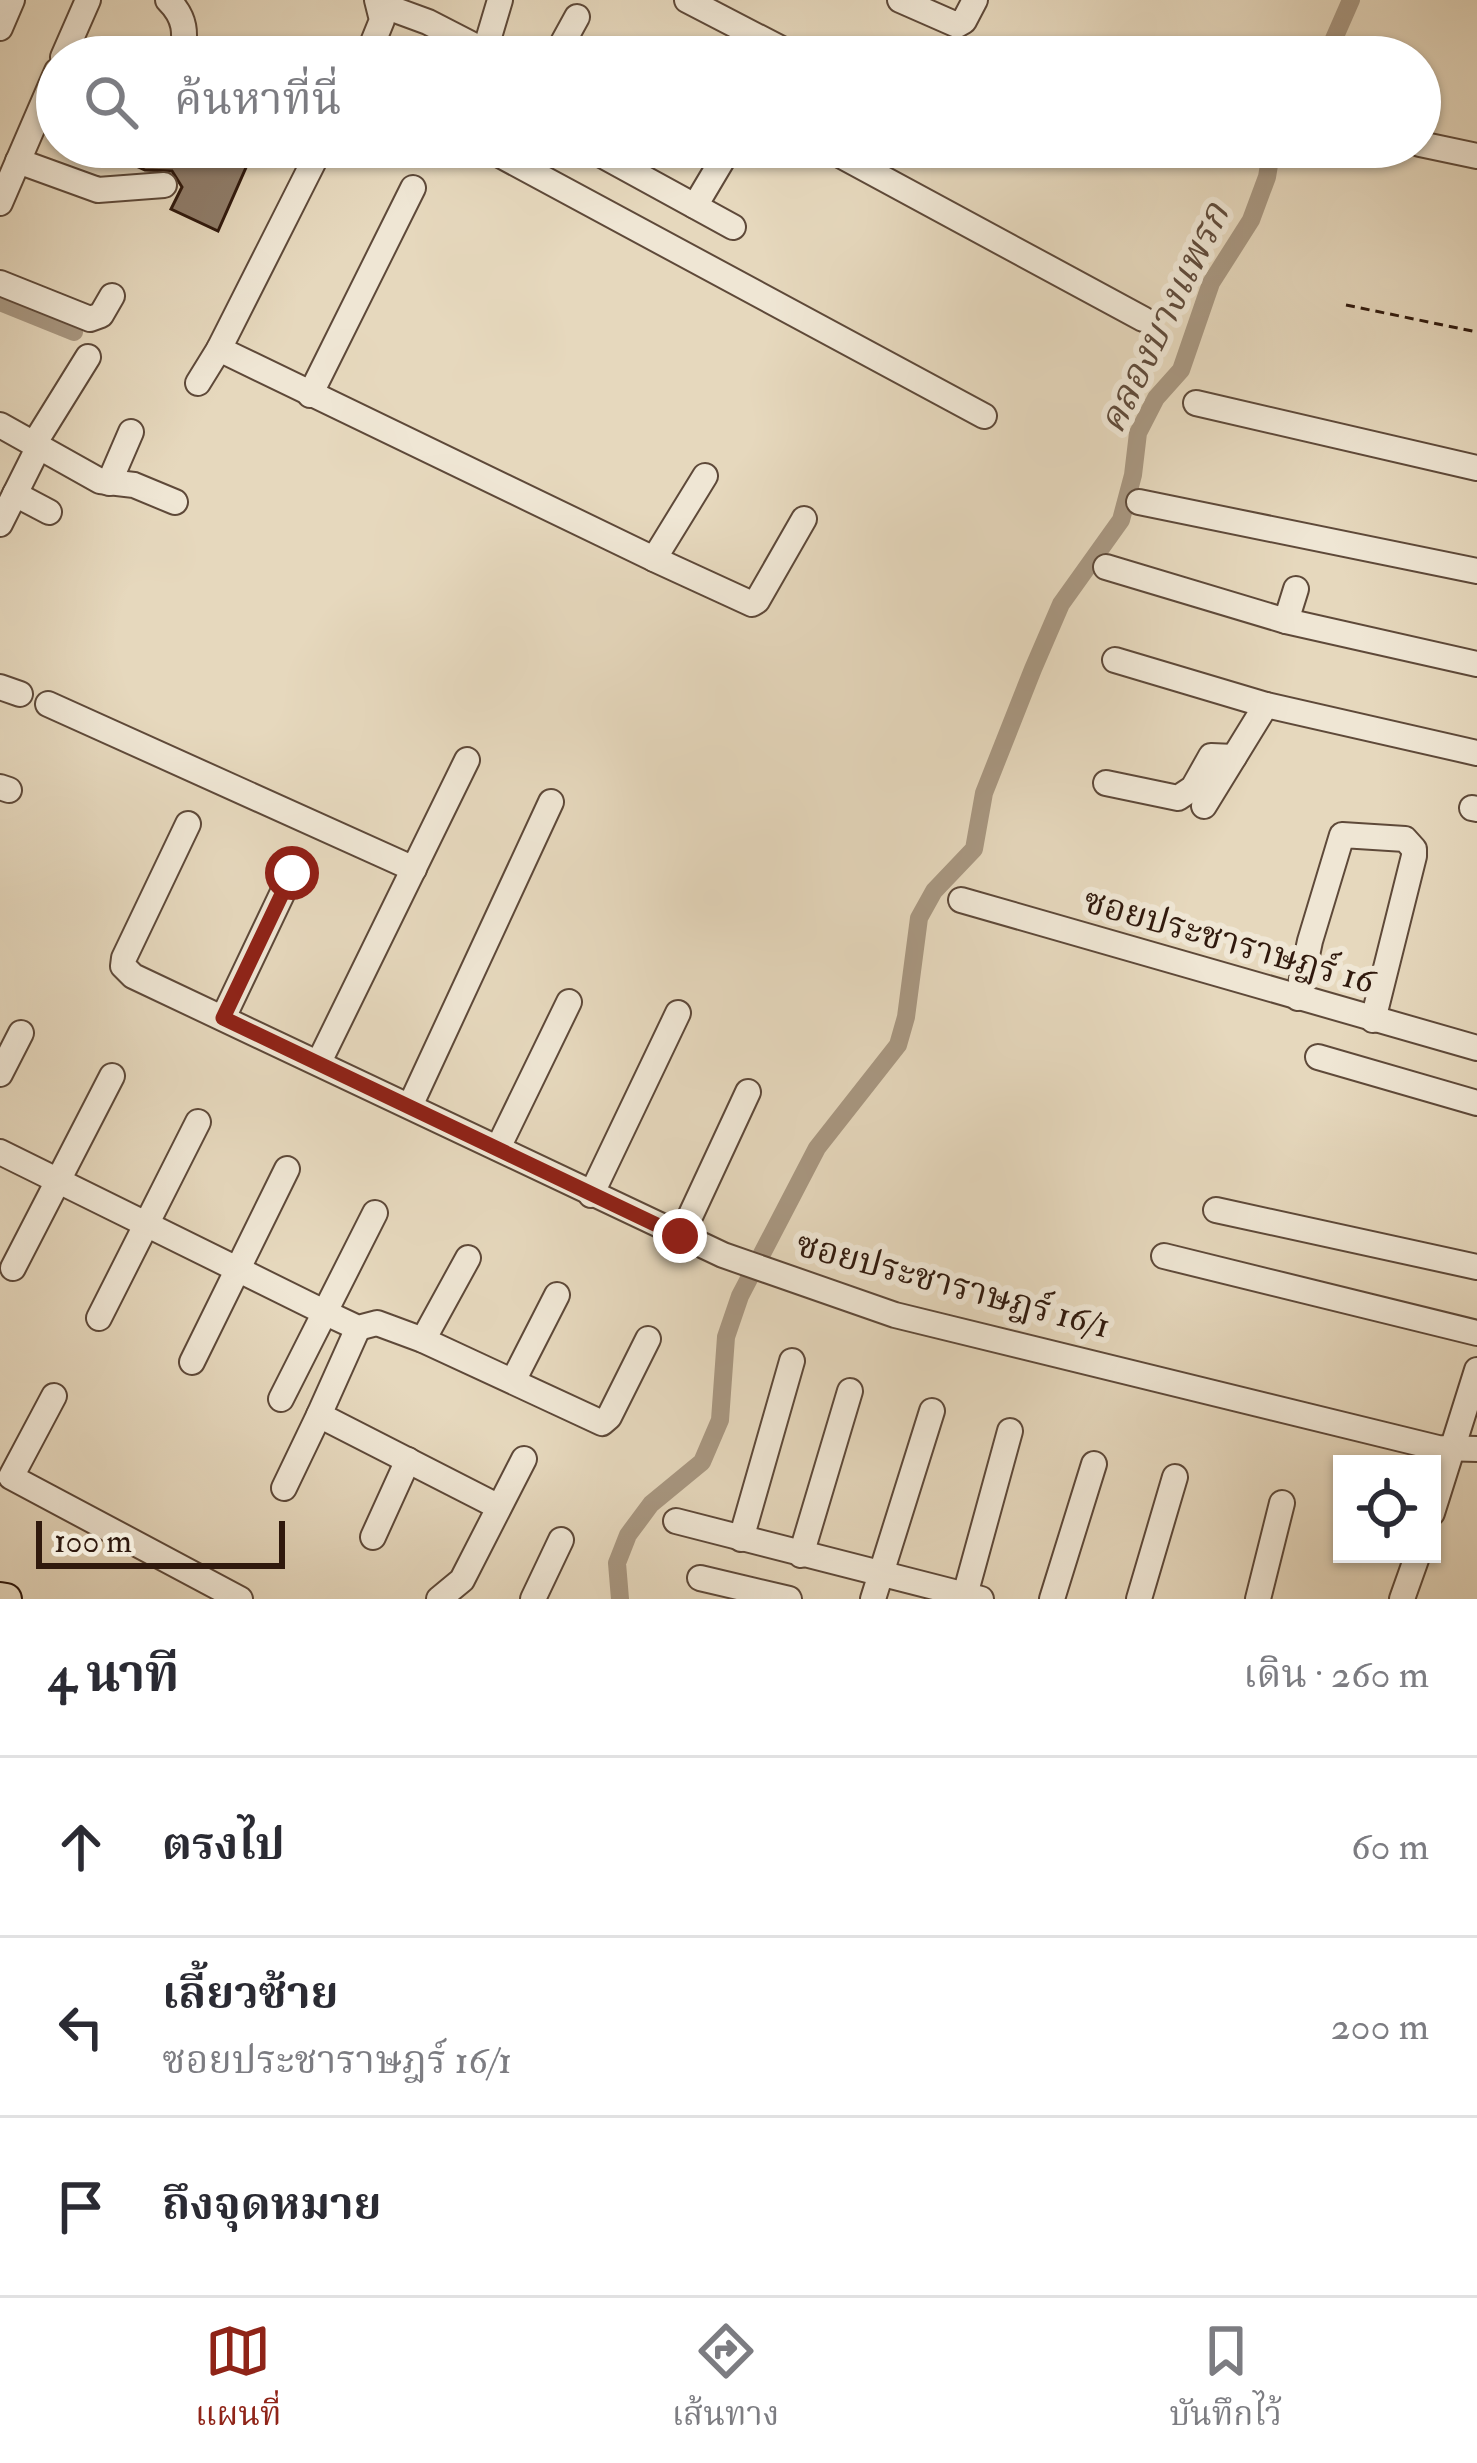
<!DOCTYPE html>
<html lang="th">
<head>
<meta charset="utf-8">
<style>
	body { margin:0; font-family:"IM FELL Double Pica","Noto Serif Thai",serif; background:#f7f7f7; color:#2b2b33 }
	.controls { position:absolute; right:36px; bottom:36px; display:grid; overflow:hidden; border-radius:0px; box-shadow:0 3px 9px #0004 }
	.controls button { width:108px; height:108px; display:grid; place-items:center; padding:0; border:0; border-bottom:3px solid #e1e1e2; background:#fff; color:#2b2b33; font:60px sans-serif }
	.scale { position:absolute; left:36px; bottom:30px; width:249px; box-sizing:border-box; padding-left:12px; border:6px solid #30190d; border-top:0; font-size:33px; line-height:42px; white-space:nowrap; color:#30190d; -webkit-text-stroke:9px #efe6d4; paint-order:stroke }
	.stop { position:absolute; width:36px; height:36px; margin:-27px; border:9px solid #8f2418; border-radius:50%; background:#fff }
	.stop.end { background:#8f2418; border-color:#fff; box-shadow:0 3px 12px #0008 }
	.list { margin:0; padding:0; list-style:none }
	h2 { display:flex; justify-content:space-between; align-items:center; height:156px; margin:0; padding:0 48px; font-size:51px }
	h2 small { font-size:39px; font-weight:400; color:#7c7c81 }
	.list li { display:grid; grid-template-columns:78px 1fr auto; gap:36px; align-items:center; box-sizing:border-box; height:180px; padding:0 48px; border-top:3px solid #e1e1e2 }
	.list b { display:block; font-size:45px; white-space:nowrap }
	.list p { margin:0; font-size:39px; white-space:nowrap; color:#7c7c81 }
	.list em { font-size:39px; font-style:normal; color:#7c7c81 }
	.icon { flex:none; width:66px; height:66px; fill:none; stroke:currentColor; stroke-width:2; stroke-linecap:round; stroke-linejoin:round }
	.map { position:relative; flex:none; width:1477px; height:1599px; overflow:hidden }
	.search { position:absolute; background:#fff; box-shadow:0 3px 9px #0004; left:36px; right:36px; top:36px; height:132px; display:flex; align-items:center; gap:30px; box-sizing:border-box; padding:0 42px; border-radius:66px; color:#7c7c81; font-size:45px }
	.sheet { height:696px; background:#fff }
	nav { display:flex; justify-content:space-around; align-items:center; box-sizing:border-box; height:168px; border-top:3px solid #e1e1e2; background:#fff; font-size:33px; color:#7c7c81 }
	nav a { display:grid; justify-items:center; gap:6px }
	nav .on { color:#8f2418 }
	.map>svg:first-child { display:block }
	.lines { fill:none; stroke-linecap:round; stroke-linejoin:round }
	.canal { stroke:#a89781; stroke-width:18 }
	.building { fill:#8f7c69; stroke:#30190d; stroke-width:3 }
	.minor-casing { stroke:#5e4939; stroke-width:28 }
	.major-casing { stroke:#30190d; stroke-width:34 }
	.path { stroke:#30190d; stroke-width:3; stroke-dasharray:9 6; stroke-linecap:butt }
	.minor { stroke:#efe6d4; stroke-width:24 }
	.major { stroke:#e6d8bd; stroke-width:30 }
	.route { stroke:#8f2418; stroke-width:15 }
	.labels { text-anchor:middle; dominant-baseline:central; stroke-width:12; stroke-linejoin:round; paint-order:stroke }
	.street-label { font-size:36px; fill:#30190d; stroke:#efe6d4 }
	.water-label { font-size:39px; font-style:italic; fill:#604b3b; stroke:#efe6d4 }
</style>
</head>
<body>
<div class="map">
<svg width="1477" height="1599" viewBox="0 0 1477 1599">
	<rect width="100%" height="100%" fill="#e6d8bd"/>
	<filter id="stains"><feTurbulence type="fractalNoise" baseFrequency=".00167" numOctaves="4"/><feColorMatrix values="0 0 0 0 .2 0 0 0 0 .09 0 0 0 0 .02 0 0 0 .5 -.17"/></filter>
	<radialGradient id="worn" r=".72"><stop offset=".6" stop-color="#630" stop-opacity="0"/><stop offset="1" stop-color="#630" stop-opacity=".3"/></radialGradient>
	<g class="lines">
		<!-- canal -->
		<g class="canal">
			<polyline points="1326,57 1351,0"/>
			<polyline points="0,302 74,332"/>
			<polyline points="620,1599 617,1563 628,1535 651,1504 702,1462 720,1420 726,1337 740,1296 817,1148 898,1045 906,1017 919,918 934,891 974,849 984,793 1033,669 1061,604 1121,520 1133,475 1138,433 1156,398 1181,370 1211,283 1251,220 1267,177 1272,147"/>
		</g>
	</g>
	<!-- building -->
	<polygon class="building" points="94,147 255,147 218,231 171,209 182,187 172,171 145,170"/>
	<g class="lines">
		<defs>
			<g id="minor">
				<path d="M168 0C186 18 186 33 182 57"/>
				<polyline points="687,0 797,57"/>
				<polyline points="900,0 957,25 964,21 975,0"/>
				<polyline points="379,4 428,22 496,57"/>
				<polyline points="0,28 12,0"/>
				<polyline points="63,57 88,0"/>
				<polyline points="367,57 382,20 377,0"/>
				<polyline points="483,57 500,0"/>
				<polyline points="555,57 577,17"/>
				<polyline points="669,57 670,56"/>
				<polyline points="1420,144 1477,156"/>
				<polyline points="485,147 984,416"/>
				<polyline points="587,147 733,227"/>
				<polyline points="825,147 1143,319"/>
				<polyline points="18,161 98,190 164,185"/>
				<polyline points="0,203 57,71"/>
				<polyline points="695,206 730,147"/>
				<polyline points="0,283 90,319 101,315 112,296"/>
				<polyline points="219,349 654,559 705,476"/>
				<polyline points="198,383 219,349 321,147"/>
				<polyline points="310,395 413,188"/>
				<polyline points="1196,403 1477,468"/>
				<polyline points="0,425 100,481 134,485 175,502"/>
				<polyline points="34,444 88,357"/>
				<polyline points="109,483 131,432"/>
				<polyline points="15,494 49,512"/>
				<polyline points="1139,502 1477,571"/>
				<polyline points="0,524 39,446"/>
				<polyline points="654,559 752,604 757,601 804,519"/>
				<polyline points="1106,567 1286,621 1477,664"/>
				<polyline points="1286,621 1296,589"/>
				<polyline points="1115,660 1266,705 1477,753"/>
				<polyline points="0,687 20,694"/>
				<polyline points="48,704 414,869"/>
				<polyline points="1106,783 1178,798 1193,788 1211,756 1234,757"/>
				<polyline points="0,787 9,790"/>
				<polyline points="1204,806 1266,705"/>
				<polyline points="1472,808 1477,809"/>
				<polyline points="188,824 124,958 123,966 133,976 723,1255 895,1315 1438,1448 1477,1449"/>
				<polyline points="961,900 1477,1048"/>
				<polyline points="1298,998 1310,941 1342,835 1405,839 1414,849 1414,856 1373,1020"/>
				<polyline points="223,1018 292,873"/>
				<polyline points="1318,1057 1477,1103"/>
				<polyline points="319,1062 467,760"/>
				<polyline points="0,1074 21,1033"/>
				<polyline points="410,1106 551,802"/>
				<polyline points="498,1148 569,1002"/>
				<polyline points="0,1152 326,1313 358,1328 377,1323 423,1340 602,1423 609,1417 648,1339"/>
				<polyline points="591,1195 678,1013"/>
				<polyline points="1216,1210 1477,1267"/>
				<polyline points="681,1236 748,1092"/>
				<polyline points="1164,1256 1477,1333"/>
				<polyline points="13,1268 112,1076"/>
				<polyline points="99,1318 198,1122"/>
				<polyline points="358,1328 319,1415 499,1507"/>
				<polyline points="423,1340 468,1258"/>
				<polyline points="192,1362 287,1169"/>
				<polyline points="513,1381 557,1295"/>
				<polyline points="54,1396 11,1477 240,1599"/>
				<polyline points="281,1399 375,1213"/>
				<polyline points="284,1488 319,1415"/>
				<polyline points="1432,1513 1477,1370"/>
				<polyline points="676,1521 981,1599"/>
				<polyline points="373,1537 408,1460"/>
				<polyline points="741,1539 792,1361"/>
				<polyline points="801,1555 850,1391"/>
				<polyline points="700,1578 789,1599"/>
				<polyline points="965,1595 1010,1431"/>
				<polyline points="439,1599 462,1580 524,1459"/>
				<polyline points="533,1599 561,1540"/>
				<polyline points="873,1599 932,1411"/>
				<polyline points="1052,1599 1094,1464"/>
				<polyline points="1139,1599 1175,1477"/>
				<polyline points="1258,1599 1282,1503"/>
				<polyline points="1402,1599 1418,1554"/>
			</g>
			<polyline id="major" points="0,1598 6,1599"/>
		</defs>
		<!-- minor casing -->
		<use href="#minor" class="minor-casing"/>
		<!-- major casing -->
		<use href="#major" class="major-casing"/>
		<!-- path -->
		<polyline class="path" points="1346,305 1477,332"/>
		<!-- minor -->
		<use href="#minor" class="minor"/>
		<!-- major -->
		<use href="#major" class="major"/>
	</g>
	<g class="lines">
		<!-- route -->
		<polyline class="route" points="292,873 223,1018 680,1236"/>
	</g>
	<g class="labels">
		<!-- street labels -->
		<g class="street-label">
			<text transform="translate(1229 941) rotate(16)">ซอยประชาราษฎร์ 16</text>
			<text transform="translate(953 1285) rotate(15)">ซอยประชาราษฎร์ 16/1</text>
		</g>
		<!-- water labels -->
		<g class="water-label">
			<text transform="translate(1164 318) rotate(-64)">คลองบางแพรก</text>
		</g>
	</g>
	<rect width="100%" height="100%" filter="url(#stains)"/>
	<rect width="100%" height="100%" fill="url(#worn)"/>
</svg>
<div class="controls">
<button><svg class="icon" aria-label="locate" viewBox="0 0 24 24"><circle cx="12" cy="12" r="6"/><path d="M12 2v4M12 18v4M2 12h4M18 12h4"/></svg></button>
</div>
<div class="scale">100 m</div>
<div class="stop" style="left:292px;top:873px"></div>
<div class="stop end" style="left:680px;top:1236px"></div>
<div class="search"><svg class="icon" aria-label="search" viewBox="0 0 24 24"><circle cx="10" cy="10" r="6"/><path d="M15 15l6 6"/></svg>ค้นหาที่นี่</div>
</div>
<section class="sheet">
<h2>4 นาที<small>เดิน · 260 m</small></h2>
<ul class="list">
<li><svg class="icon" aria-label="ahead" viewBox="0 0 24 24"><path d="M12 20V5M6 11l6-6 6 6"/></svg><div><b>ตรงไป</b></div><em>60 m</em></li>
<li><svg class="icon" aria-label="left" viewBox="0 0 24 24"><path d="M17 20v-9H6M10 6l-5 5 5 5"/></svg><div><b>เลี้ยวซ้าย</b><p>ซอยประชาราษฎร์ 16/1</p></div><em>200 m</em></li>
<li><svg class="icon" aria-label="arrive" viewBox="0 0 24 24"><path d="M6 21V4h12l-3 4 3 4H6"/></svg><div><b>ถึงจุดหมาย</b></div></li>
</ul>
</section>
<nav>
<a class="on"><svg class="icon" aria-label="map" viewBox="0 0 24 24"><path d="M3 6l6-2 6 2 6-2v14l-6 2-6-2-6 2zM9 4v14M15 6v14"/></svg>แผนที่</a>
<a><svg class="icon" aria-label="directions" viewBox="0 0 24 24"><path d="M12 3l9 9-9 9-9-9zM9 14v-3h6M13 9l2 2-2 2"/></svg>เส้นทาง</a>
<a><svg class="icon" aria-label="saved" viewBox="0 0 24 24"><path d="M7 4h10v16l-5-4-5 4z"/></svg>บันทึกไว้</a>
</nav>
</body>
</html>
